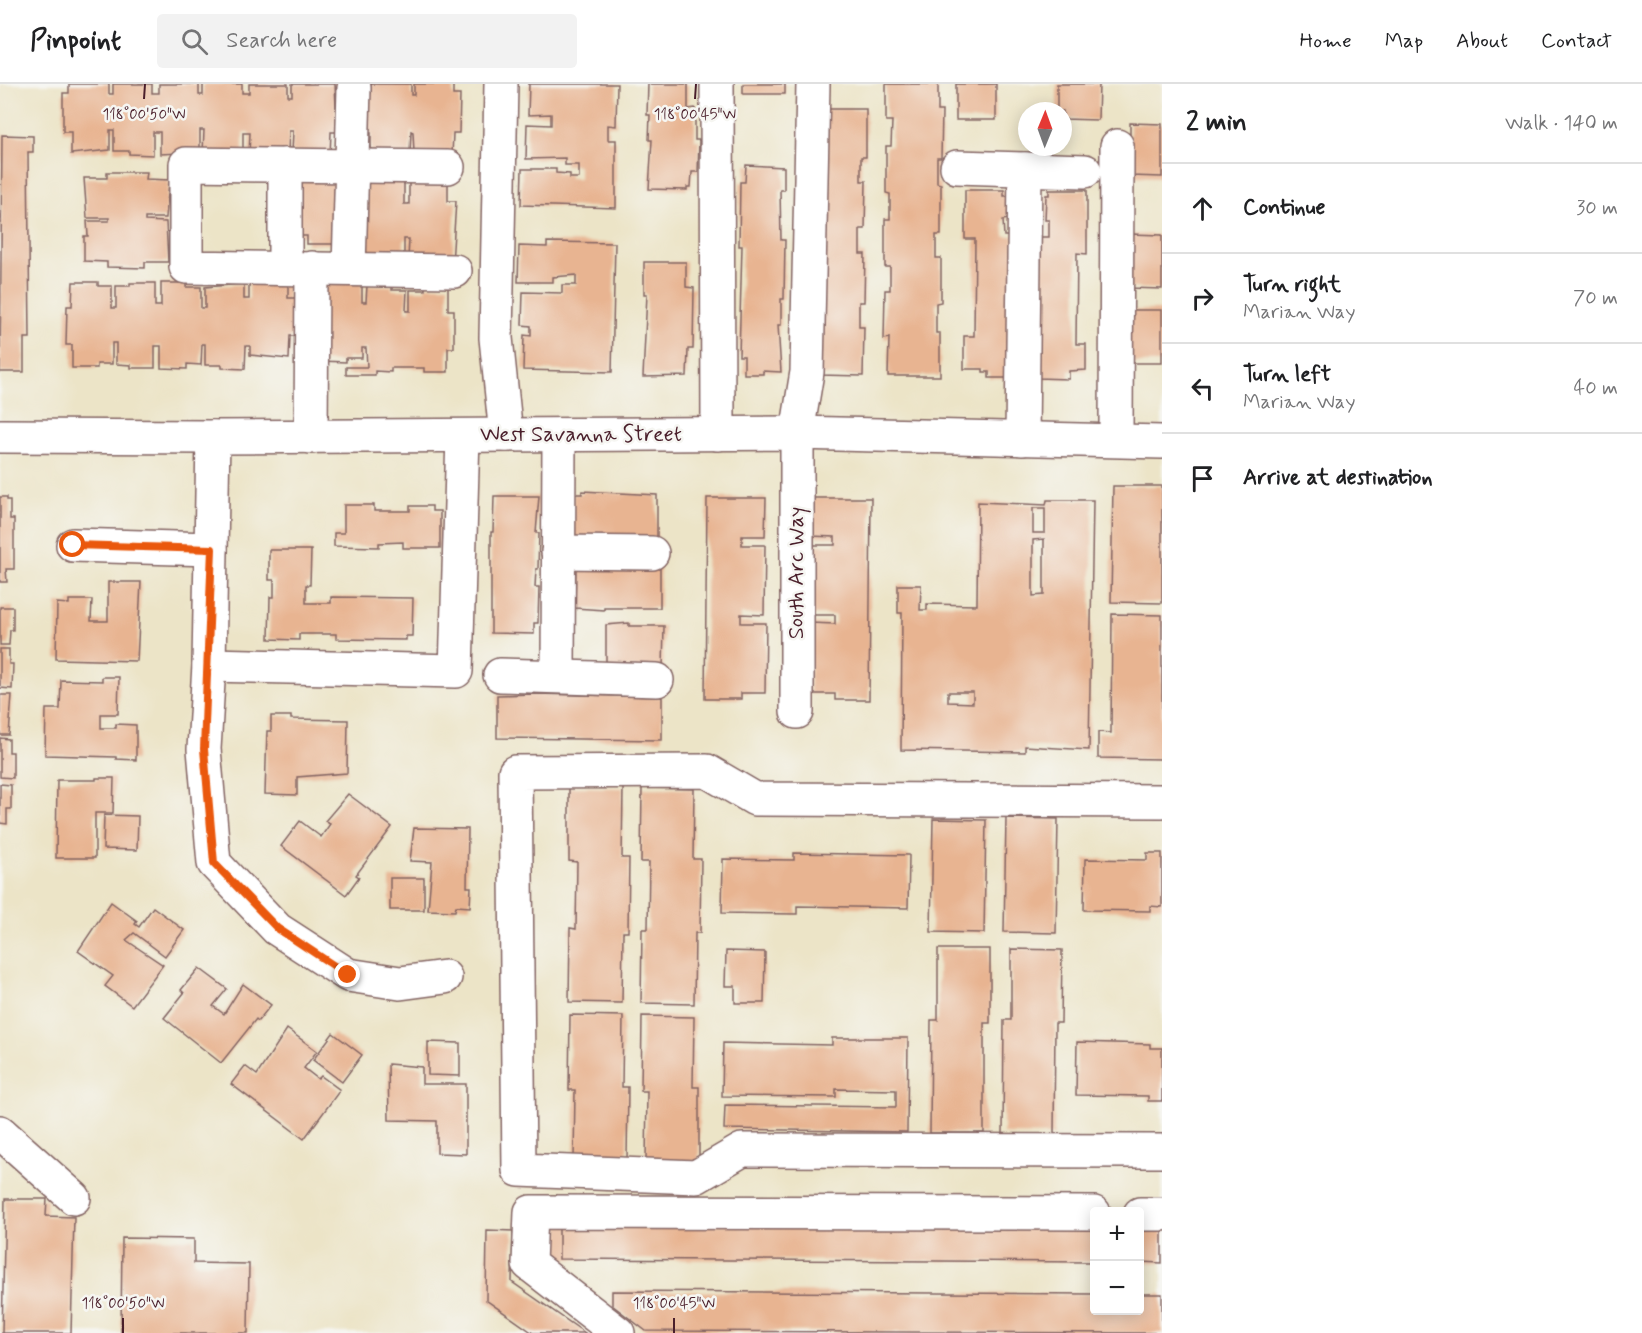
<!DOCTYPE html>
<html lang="en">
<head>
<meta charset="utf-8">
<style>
	body { margin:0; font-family:Mynerve,sans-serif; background:#f2f2f2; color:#202124 }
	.controls { position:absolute; right:18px; bottom:18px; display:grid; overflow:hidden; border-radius:6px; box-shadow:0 3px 15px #0003 }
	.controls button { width:54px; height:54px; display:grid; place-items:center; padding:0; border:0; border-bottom:2px solid #e0e0e0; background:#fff; color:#202124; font:30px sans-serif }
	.compass { position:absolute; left:1018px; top:18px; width:54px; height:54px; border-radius:50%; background:#fff; box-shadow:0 3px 15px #0003; rotate:1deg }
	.stop { position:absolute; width:18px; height:18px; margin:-14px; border:4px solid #ea580c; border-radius:50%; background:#fff }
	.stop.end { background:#ea580c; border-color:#fff; box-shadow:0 2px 6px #0008 }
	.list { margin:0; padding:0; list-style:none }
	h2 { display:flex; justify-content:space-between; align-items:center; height:78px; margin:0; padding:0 24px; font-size:26px }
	h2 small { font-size:20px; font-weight:400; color:#757577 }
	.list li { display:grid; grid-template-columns:39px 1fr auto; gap:18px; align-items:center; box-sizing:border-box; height:90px; padding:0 24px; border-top:2px solid #e0e0e0 }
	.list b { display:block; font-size:22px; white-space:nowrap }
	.list p { margin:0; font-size:20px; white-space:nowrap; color:#757577 }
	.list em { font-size:20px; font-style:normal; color:#757577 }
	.icon { flex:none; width:33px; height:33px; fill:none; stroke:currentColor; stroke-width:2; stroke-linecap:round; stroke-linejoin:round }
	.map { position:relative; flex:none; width:1162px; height:1249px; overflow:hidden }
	header { display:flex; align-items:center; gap:36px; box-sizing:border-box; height:84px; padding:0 30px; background:#fff; border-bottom:2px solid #e0e0e0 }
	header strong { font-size:28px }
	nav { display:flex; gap:33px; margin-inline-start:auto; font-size:21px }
	.search { width:420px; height:54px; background:#f2f2f2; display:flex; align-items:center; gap:15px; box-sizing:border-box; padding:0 21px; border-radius:6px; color:#757577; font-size:22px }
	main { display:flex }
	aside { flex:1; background:#fff }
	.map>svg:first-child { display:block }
	.building { fill:#e8b491; fill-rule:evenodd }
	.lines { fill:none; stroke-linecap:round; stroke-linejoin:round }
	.minor-casing { stroke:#836462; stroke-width:36 }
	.minor { stroke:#fff; stroke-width:33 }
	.route { stroke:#ea580c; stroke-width:8 }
	.ticks { fill:none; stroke:#4a1f2b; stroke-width:2 }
	.labels { text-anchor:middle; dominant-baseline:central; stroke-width:5; stroke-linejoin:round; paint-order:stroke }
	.street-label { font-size:22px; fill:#4a1f2b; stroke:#f6f6f2 }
	.ticks-label { font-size:15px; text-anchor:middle; fill:#4a1f2b; stroke:#f6f6f2; stroke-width:5; stroke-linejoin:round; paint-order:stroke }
</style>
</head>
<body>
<header>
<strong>Pinpoint</strong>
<div class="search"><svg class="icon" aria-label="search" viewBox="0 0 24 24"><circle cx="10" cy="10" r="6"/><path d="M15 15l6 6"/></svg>Search here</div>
<nav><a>Home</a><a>Map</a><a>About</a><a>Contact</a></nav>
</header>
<main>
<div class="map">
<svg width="1162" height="1249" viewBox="0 0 1162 1249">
	<rect width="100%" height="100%" fill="#f6f6f2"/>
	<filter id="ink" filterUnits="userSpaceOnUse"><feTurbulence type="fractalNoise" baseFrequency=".0167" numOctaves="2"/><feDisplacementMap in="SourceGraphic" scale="12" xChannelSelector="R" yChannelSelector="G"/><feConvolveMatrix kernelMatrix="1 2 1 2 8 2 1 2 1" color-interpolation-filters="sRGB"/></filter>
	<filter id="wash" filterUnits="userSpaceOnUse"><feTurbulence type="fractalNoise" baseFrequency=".008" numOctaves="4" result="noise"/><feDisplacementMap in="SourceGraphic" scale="24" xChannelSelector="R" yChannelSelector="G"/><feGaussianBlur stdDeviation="1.35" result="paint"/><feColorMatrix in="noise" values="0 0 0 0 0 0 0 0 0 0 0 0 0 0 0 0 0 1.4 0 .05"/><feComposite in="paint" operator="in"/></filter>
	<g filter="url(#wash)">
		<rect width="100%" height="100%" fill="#ece4c7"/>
		<g id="blocks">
			<!-- building -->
			<g class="building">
				<polygon points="69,0 109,0 109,10 113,10 113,0 152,0 152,9 159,9 159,0 199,0 199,11 203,11 203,0 242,0 242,9 249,9 249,0 288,0 288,12 292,12 292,0 335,0 337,48 331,48 330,71 292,68 293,47 289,47 288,68 249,71 250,49 243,49 243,71 203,68 204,46 200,46 200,68 160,70 160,48 153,48 153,71 129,70 129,67 114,67 114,46 110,46 110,66 71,70 71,48 63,48 63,9 69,9"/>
				<polygon points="371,0 411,0 411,11 414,11 414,0 453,0 453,11 460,11 459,49 453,49 452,72 414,69 413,48 411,47 410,69 371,71 371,49 365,49 365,9 371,9"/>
				<polygon points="529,0 617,0 616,42 608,41 608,56 616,56 616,124 521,121 522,85 556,85 556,89 570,90 570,94 579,94 579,81 565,81 565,74 526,75 527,40 551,41 551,30 528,31"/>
				<polygon points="648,0 688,0 688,25 695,24 695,56 699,56 698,88 692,88 691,103 687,103 687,106 649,105 652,56 649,56 650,31 647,31"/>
				<rect x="743" y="0" width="42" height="10"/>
				<polygon points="886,0 938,0 938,27 942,27 941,74 937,74 937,99 941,100 941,151 936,151 936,174 941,174 941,218 936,219 936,249 940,249 940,292 888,292 889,254 884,255 885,206 890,206 890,183 885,183 885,135 890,135 890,110 886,109 886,62 891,62 892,37 886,37"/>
				<rect x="956" y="0" width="40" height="36"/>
				<polygon points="1057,0 1099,0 1098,36 1063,35 1063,27 1057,27"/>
				<polygon points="823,25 866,25 866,73 861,73 861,97 866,97 865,145 860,145 860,170 865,170 864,218 859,218 859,243 864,243 863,292 819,291"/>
				<polygon points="1130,39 1162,40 1162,93 1130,92"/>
				<polygon points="2,51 33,52 33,68 28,68 30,254 24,254 24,288 0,288"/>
				<polygon points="746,81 784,83 784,106 780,106 781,156 785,156 784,215 781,215 781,241 778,241 781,288 763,287 763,290 744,290 744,272 739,272 742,162 739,162 740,98 745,98"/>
				<polygon points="107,88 147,88 146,95 169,96 166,134 145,134 145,137 166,138 168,178 145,178 145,184 107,183 107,178 84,177 84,152 88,152 87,137 109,137 109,134 87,134 84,94 107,94"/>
				<polygon points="305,90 335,90 334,160 307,160 307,152 296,152 297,98 305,98"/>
				<polygon points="366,94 404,98 404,120 409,120 409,98 448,95 448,117 456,117 452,180 408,176 409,155 404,155 404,176 365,179"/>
				<polygon points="965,106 1004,106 1004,112 1008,112 1008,135 1003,136 1004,152 1014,152 1013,294 989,294 989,288 983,288 983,285 964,285 964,252 974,252 975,155 965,155"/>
				<polygon points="1049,106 1087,106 1087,170 1077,169 1076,260 1086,260 1086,286 1069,287 1069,295 1037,294 1039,153 1049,153 1049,136 1045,136 1046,111 1049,111"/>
				<polygon points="1129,150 1162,151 1162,205 1128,204"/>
				<polygon points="547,158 615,159 612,288 523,286 524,251 531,252 531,242 522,241 523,208 562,209 562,201 576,201 576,191 553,193 553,198 518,198 519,162 547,163"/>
				<polygon points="644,178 686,178 686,203 694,204 693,265 688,265 687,292 643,293 647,210 644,210"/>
				<polygon points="288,191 288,214 296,214 295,252 290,252 289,275 250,271 250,262 246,262 245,285 222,284 222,281 205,281 205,260 202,260 201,281 187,280 187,285 161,284 161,262 155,262 155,284 131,284 131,281 116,280 116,259 112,259 112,280 97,280 97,284 72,284 72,261 66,261 67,222 72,222 73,198 98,198 98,202 112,202 112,224 116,224 116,202 130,202 130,199 155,199 155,222 161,222 161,199 186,199 186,203 201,203 201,224 205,224 205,203 244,200 244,215 249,215 249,193"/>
				<polygon points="322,192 362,197 362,218 366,218 367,201 392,202 392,206 407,206 406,227 410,227 410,206 425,206 425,202 448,202 448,226 454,226 454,264 448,264 448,288 424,288 424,284 391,284 391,288 375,287 375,291 346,291 346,283 367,283 366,264 362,264 362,274 346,274 346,278 321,277"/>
				<rect x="1126" y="226" width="36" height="53"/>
				<polygon points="1113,402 1162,402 1162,519 1111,518"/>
				<polygon points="582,407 657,411 657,454 573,453 573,410 582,410"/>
				<polygon points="494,412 539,412 536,449 539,449 538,485 536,485 535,503 539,503 538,539 534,539 534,550 491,549 491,448 493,448"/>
				<polygon points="0,413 7,413 7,416 10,416 10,435 14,435 14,485 6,485 7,498 0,498"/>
				<polygon points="707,414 766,414 765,452 742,452 742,461 765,461 764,531 741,530 741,539 766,539 765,609 741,609 741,615 705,615"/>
				<polygon points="810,414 871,414 869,616 835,616 835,610 810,610 810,539 835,540 835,531 809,531 810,461 835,461 835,453 810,452"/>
				<path d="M1047 416H1093L1089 666 1025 662V668L901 666 902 529H898V501H921L920 526H927V520L977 521 978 418 1046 421ZM1033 424H1045V449H1033ZM1044 455V511L1033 512V456ZM948 608H973V619L948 618Z"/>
				<polygon points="344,421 374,421 374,427 410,427 410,422 432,422 432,427 440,427 440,464 403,464 403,458 379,459 379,463 334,462 334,449 344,449"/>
				<polygon points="269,466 311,466 310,501 306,501 306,519 331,519 331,513 413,514 412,552 406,552 406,556 336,555 336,550 299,550 299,556 269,555 270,513 274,513 274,496 269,496"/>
				<polygon points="576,480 660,482 660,524 604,524 604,526 575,524"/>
				<polygon points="108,498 141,498 137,577 56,575 57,519 69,520 69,516 92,516 91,537 108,537"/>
				<polygon points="0,523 13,523 13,546 10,546 9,561 0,561"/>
				<polygon points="1112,530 1162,531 1162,675 1098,674 1098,648 1111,649"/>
				<polygon points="629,539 629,542 664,542 663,584 606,584 606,541"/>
				<polygon points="0,565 9,565 9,580 13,580 12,605 0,604"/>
				<polygon points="102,593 119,593 118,630 101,630 101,644 116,644 116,640 136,641 136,676 116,675 116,673 45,671 46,625 60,625 61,596 102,597"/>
				<polygon points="535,610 662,613 662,656 497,654 497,611"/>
				<polygon points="0,611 12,611 9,651 0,651"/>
				<polygon points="271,632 291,632 291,635 348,636 347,689 297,693 297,711 265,710 267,647 271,647"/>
				<polygon points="0,654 9,655 9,668 13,668 13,694 0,693"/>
				<polygon points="96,694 114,694 113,729 95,729 95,774 56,774 57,696 96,696"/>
				<polygon points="0,700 11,701 11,725 7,725 7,740 0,739"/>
				<polygon points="569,703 623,704 622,774 629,774 628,848 623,848 622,919 569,918 570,844 576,845 577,778 569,777"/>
				<polygon points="642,704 694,705 693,775 701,775 700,849 695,849 694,920 641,919 642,845 648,845 649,778 641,778"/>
				<polygon points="348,710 392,743 356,791 359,793 346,811 281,762 300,737 321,753 330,740 325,737"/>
				<polygon points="104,731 138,732 137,766 103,765"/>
				<polygon points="1006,734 1058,735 1056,849 1004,848"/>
				<polygon points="933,735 986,736 984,849 931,848"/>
				<polygon points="414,744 468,745 467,803 471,803 470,823 456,822 455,827 428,826 432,778 410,777"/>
				<polygon points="794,769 909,771 908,824 797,822 797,830 722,829 723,775 794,776"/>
				<polygon points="1147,769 1162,769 1162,823 1150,822 1150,827 1084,826 1085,775 1147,776"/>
				<rect x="390" y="794" width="34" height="32"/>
				<polygon points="111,818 137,837 135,840 139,843 153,823 184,846 165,872 134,849 126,856 163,881 132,922 105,902 113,892 78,867"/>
				<polygon points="938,865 990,865 990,939 984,939 984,1049 930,1049 931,936 938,936"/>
				<polygon points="1011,865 1062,866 1061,939 1055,939 1054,1051 1003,1050 1004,936 1011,936"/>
				<polygon points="726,867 765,868 764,919 735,919 735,902 725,902"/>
				<polygon points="199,884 227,905 213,922 224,930 243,900 271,921 258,937 256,935 221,979 164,934 184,909 181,906"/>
				<polygon points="570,931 623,932 622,1003 628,1003 627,1077 574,1076 575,1006 569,1006"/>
				<polygon points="642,932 694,933 693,1003 699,1003 699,1078 646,1077 647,1007 641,1007"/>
				<polygon points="287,945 317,967 304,984 318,995 321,992 340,1006 304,1055 231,1000 245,982 257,991"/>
				<polygon points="333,949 362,971 342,998 313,976"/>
				<polygon points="832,954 908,954 907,1048 724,1045 725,1021 896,1023 896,1006 836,1005 836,1013 722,1012 723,959 832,961"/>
				<polygon points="428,958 460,959 460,992 428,991"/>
				<polygon points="1077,958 1150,960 1150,964 1162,964 1162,1017 1148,1017 1148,1012 1076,1011"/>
				<polygon points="388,980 422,983 422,1000 466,1000 466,1070 437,1069 437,1037 389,1036"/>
				<polygon points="5,1115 47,1115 46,1132 74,1133 71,1249 2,1249"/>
				<polygon points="1094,1139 1094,1178 559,1175 559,1141"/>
				<polygon points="1140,1139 1162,1139 1162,1179 1140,1178"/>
				<polygon points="487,1146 513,1147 512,1198 585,1249 533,1249 486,1216"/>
				<polygon points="122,1154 194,1155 194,1179 249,1180 248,1249 121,1249"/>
				<polygon points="612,1207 1094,1210 1094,1226 1140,1226 1140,1210 1162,1210 1162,1249 646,1247 612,1221"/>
			</g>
		</g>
	</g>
	<g filter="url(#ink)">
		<use href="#blocks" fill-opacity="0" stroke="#836462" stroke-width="1.5"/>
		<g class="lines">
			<defs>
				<g id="minor">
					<polyline points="501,0 496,254 506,351"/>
					<polyline points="717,0 718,350"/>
					<polyline points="448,83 186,80 186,183 455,187"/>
					<polyline points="957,83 1085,87"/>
					<polyline points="285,184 285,81"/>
					<polyline points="349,184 354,4"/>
					<polyline points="0,352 213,353 797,349 1162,358"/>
					<polyline points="213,353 209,581 204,665 214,779 277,845 348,891 400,899 445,893"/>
					<polyline points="311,353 312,184"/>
					<polyline points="1022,355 1025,85"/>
					<polyline points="1116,356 1117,62"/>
					<polyline points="73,461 211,465"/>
					<polyline points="558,468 652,469"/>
					<polyline points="209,581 456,587 463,352"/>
					<polyline points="500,591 657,596"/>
					<polyline points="558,592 559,351"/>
					<polyline points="797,628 797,349 807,288 813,0"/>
					<polyline points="1162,717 755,715 707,687 515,688 519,1086 696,1093 742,1066 1162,1067"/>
					<polyline points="0,1048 74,1114"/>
					<polyline points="1140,1130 1162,1130"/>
					<polyline points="618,1249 529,1180 531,1128 1094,1129"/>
				</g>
			</defs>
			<!-- minor casing -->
			<use href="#minor" class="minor-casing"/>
			<!-- minor -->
			<use href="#minor" class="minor"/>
		</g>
	</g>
	<g class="lines" filter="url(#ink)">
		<!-- route -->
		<polyline class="route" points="73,461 212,465 204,665 214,779 277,844 348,891"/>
	</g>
	<!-- ticks -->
	<path class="ticks" d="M144 15 145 0M695 15 696 0M123 1249V1234M674 1249V1234"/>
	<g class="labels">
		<!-- street labels -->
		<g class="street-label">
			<text x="581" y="351">West Savanna Street</text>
			<text transform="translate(797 489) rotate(-90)">South Arc Way</text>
		</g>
	</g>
	<g class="ticks-label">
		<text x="144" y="35">118°00'50"W</text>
		<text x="695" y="35">118°00'45"W</text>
		<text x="123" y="1224">118°00'50"W</text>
		<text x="674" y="1224">118°00'45"W</text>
	</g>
</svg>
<div class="controls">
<button>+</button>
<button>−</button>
</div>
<svg class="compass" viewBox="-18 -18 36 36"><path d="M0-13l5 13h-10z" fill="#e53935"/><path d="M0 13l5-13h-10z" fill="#757577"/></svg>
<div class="stop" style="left:73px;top:461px"></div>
<div class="stop end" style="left:348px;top:891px"></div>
</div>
<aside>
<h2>2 min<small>Walk · 140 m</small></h2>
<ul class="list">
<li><svg class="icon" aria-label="ahead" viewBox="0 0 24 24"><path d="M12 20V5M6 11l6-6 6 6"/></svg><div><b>Continue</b></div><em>30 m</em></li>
<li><svg class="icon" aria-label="right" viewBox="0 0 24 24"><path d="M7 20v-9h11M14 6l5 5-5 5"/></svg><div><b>Turn right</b><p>Marian Way</p></div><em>70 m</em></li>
<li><svg class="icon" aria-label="left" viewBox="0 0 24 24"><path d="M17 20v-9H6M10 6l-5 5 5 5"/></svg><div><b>Turn left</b><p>Marian Way</p></div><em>40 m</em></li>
<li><svg class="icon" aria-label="arrive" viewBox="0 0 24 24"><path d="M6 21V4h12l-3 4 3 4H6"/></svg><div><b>Arrive at destination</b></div></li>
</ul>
</aside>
</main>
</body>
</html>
